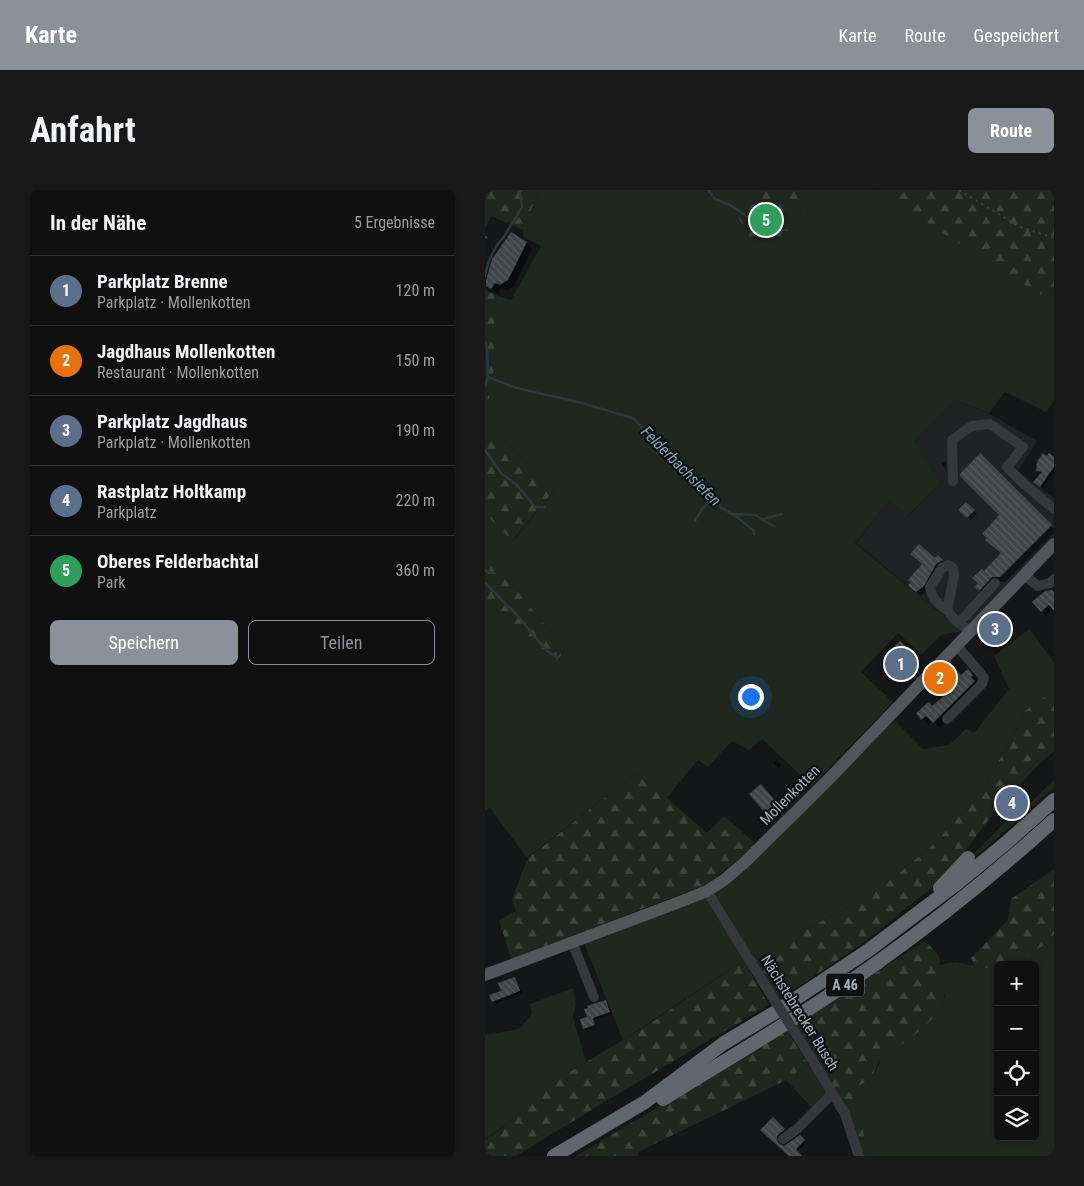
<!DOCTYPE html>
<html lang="de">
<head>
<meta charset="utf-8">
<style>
	body { margin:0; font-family:"Roboto Condensed",sans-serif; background:#19191a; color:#f1f3f6 }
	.controls { position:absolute; right:15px; bottom:15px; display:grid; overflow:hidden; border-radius:8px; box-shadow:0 1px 4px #0004 }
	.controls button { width:45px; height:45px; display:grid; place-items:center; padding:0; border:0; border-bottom:1px solid #303031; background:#101011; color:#f1f3f6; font:25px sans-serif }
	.you { position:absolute; left:265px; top:506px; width:18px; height:18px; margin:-12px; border:4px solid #fff; border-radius:50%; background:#1a73e8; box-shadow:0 0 0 8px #1a73e833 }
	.badge { display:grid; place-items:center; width:32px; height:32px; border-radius:50%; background:#8c9099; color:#fff; font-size:16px; font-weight:700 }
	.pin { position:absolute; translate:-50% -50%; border:2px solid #fff; box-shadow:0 1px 5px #0006 }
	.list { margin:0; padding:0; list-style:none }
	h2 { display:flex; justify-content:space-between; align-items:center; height:65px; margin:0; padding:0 20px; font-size:21px }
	h2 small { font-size:16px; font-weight:400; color:#9c9d9f }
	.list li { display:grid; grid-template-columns:32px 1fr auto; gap:15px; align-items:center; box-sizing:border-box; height:70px; padding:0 20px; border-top:1px solid #303031 }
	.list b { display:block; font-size:19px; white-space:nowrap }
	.list p { margin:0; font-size:16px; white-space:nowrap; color:#9c9d9f }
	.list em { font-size:16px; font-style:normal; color:#9c9d9f }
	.actions { display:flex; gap:10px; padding:15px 20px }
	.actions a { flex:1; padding:11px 0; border:1px solid #8c9099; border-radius:8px; text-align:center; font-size:18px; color:#8c9099 }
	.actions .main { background:#8c9099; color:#fff }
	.icon { flex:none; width:28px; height:28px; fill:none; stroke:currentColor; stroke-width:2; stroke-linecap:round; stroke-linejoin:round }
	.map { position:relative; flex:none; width:569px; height:966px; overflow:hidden; border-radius:8px }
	header { display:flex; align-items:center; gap:30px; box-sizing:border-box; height:70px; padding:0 25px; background:#8c9099; color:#fff }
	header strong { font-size:24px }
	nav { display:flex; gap:28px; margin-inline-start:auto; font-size:18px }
	.intro { display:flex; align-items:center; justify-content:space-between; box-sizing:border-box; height:120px; padding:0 30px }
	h1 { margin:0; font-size:35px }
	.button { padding:12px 22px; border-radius:8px; background:#8c9099; color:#fff; font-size:18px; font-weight:700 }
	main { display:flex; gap:30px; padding:0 30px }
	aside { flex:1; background:#101011; border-radius:8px; box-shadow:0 1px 4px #0004 }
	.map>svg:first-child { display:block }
	.built { fill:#212224 }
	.green { fill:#1f271f }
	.forest { fill:url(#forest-firs) }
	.shadow { fill:#0007 }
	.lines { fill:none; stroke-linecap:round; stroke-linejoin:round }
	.stream { stroke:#2b383c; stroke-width:2.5 }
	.building { fill:url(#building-back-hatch) }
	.path { stroke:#3c4043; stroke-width:2; stroke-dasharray:2.5 4; stroke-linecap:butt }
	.minor { stroke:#36383c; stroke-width:10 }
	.major { stroke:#52565b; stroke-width:12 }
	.highway { stroke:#62676e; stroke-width:14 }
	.minor-bridge { stroke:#36383c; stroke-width:10 }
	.labels { text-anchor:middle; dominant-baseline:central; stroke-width:4.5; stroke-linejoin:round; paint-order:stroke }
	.shield { fill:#101112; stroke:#798086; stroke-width:1 }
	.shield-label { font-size:14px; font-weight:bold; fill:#a6afb8 }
	.street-label { font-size:15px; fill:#a6afb8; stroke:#101112 }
	.water-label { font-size:16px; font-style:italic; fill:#7ca6b4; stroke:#101112 }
</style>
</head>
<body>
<header>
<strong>Karte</strong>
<nav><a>Karte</a><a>Route</a><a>Gespeichert</a></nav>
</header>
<div class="intro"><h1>Anfahrt</h1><a class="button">Route</a></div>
<main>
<aside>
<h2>In der Nähe<small>5 Ergebnisse</small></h2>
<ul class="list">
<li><span class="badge" style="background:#5c6f8a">1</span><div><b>Parkplatz Brenne</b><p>Parkplatz · Mollenkotten</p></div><em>120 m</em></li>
<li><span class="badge" style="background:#e8710a">2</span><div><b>Jagdhaus Mollenkotten</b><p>Restaurant · Mollenkotten</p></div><em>150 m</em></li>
<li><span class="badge" style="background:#5c6f8a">3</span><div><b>Parkplatz Jagdhaus</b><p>Parkplatz · Mollenkotten</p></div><em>190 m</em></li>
<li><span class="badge" style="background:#5c6f8a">4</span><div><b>Rastplatz Holtkamp</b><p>Parkplatz</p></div><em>220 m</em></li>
<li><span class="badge" style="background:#2e9e5b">5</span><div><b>Oberes Felderbachtal</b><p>Park</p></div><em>360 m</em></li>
</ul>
<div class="actions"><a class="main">Speichern</a><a>Teilen</a></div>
</aside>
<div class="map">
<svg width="569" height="966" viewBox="0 0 569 966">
	<defs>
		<pattern id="forest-firs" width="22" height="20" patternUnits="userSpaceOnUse" patternTransform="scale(1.25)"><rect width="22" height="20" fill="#1f271f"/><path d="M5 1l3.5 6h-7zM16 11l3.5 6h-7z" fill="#3d443d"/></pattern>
		<pattern id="building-back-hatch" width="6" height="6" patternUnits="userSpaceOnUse" patternTransform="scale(1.25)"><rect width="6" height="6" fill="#414447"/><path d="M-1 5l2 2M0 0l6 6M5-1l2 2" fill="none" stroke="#595c5f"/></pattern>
	</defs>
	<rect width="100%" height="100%" fill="#151617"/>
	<!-- built -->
	<polygon class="built" points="470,210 503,223 552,251 533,281 569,308 569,347 480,443 371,353 404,309 424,325 456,292 429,251"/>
	<!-- green -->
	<g class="green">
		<polygon points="56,0 390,0 556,104 560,97 569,103 569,211 561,222 520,202 504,223 470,210 429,251 456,292 423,325 404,310 370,353 477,441 456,445 436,465 413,443 376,482 408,512 327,596 277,549 264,560 247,551 223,577 213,570 182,608 151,583 42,668 5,618 0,621 0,410 69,473 80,460 0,361 0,323 28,351 71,298 0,234 0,229 9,180 9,104 26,110 56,56 37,46 39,40 36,39"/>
		<polygon points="544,439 569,472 569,502 541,520 525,552 493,606 450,653 391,702 268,768 228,703 408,529 438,559 464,555 481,539 489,543 524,499 509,466"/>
		<polygon points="569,590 569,597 532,631 487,669 489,664 519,633 534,624"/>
		<polygon points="221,706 259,770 138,850 99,753"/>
		<polygon points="569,744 569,966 384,966 370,911 371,897 387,889 396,869 446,831 457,817 460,806 449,788 455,775 470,772 513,780 513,947 550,947 550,775 525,775 561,754"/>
		<path d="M88 798 91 814 88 827 101 872C65 895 36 926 0 949V845L34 839 47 824 45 814Z"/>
		<polygon points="323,874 345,904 329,920 301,890"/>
	</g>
	<!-- forest -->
	<g class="forest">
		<polygon points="0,0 56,0 36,39 6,26 0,38"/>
		<polygon points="252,0 318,0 319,23 300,28 296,47 268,53 253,27 262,6"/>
		<polygon points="390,0 569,0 569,103 560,97 556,105"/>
		<polygon points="0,100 9,104 9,180 0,230"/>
		<polygon points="0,234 71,298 27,351 0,323"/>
		<polygon points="0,361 80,460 69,474 0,410"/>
		<polygon points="567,502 569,502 569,561 550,578 506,627 459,688 378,753 295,809 268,768 391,702 450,653 493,606 525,552 541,520"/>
		<polygon points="151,583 182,608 222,643 239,626 270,653 252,671 220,695 26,769 14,730 31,721 27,709 43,668"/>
		<polygon points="569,679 569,744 561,754 525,775 513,775 513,780 490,776 486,768 523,730 526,709"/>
		<path d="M440 751C455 766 459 767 450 788 453 793 458 799 459 805 464 825 410 859 395 870L390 879 387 889 371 897V911L384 966H377L310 835Z"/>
		<polygon points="259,770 284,815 121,911 31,966 0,966 0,950 16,939 80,885 161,836"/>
		<polygon points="302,840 323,874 301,890 153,962 153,966 91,966"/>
	</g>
	<!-- shadow -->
	<g class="shadow">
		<polygon points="26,44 41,53 47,59 29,96 22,101 16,98 13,104 2,95"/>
		<polygon points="495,265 569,339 569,343 520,392 513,391 500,405 491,397 495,393 499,382 517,364 516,325"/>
		<polygon points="564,265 569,268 569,283 558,298 552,295 557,284 553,281"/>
		<polygon points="460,271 461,272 461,279 457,274"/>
		<polygon points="481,313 492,324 486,330 475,320"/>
		<polygon points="453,367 461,375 443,400 436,406 429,400"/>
		<polygon points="566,401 569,403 569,419 560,425 549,412"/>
		<polygon points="420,455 431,467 422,475 408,460"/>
		<polygon points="483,481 493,492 495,498 455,538 448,531 443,535 433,523 448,518 461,506"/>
		<polygon points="292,570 297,575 293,578 288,573"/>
		<polygon points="275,596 295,617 285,625 266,604"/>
		<polygon points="29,789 37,803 10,814 8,811"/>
		<polygon points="121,811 127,824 109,831 111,837 101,840 99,838 103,828"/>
		<polygon points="288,929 301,942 294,949 293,954 295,956 302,956 315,947 321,953 312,962 316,966 305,966 277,940"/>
	</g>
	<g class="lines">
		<!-- stream -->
		<g class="stream">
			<polyline points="223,0 230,9 245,15 282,40 302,40"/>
			<polyline points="0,86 4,70 12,55 18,48 37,17 35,2 37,0"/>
			<polyline points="0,152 2,156 3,187 0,196"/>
			<polyline points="3,187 31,198 89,211 148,228 178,259 189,267 211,295 231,308 235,317 252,327 268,340 269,344"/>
			<polyline points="0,260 16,283 32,295 50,317 59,317"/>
			<polyline points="248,324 270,325 290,337"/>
			<polyline points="279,329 297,324"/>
			<polyline points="210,331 217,319 228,307"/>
			<polyline points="0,381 8,383"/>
			<polyline points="0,393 33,426 61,460 68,465 71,463 71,467"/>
		</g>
	</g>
	<!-- building -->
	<g class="building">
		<polygon points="26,42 42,52 23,90 15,95 10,93 6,99 1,96 1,91 7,69"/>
		<polygon points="495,263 567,335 515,387 507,387 494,401 490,397 493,393 487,388 497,379 499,381 516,363 500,350 502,348 497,344 514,325 475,286 475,284"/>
		<polygon points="558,263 562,266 564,263 569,267 569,277 555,297 548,292 557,282 551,281 552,272"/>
		<polygon points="481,312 490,320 482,328 473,320"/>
		<polygon points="434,354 450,368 453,365 458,370 451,374 439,396 431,402 423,396 426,392 423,390 437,374 425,364"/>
		<polygon points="567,400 569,402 569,421 564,415 556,422 547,412 560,401"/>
		<polygon points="415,451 429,463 418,474 406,460"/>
		<polygon points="468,476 476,485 483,479 488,485 486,487 490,491 448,533 441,526 436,530 431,523 444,512 447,516 459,506 448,493"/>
		<polygon points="276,594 293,614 281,624 264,604"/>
		<polygon points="30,787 35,801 7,812 4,805 16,801 13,793"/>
		<polygon points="121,810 125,822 108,828 110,835 98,839 95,829 102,827 99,819 103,818 102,816"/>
		<polygon points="288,927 300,939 292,946 293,953 299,956 315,945 320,950 311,959 317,966 304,966 275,940"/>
	</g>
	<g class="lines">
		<!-- path -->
		<g class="path">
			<polyline points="474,0 535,37 569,48"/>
			<polyline points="0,47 3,48"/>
		</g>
		<!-- minor -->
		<g class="minor">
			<polyline points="468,291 467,250 487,236 505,234 538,257 522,277 539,294 569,319"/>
			<polyline points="539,385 553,396 565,393 569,389"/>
			<path d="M462 420C452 413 447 409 445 397L457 378 463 375 468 378 469 386 462 420 469 429 486 442"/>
			<polyline points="474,433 510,393"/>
			<polyline points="462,529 497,494 499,488 497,485 472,456"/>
			<polyline points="222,701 270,779"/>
			<polyline points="87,752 109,807"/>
			<polyline points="326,868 360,924 374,966"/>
			<polyline points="298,949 312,939 347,904"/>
		</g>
		<!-- major -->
		<polyline class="major" points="0,785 192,713 222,701 239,690 259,673 344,589 569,354"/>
		<!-- highway -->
		<g class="highway">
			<polyline points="455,698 483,668"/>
			<path d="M178 909C249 865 321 823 389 775 452 730 512 682 569 630"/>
			<polyline points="69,966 160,912 239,853 289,823 381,762 470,695 521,653 569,610"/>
		</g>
		<!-- minor-bridge -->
		<polyline class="minor-bridge" points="270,779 326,868"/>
	</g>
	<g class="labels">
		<!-- shield labels -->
		<rect class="shield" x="341" y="783.5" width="38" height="23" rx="4"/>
		<g class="shield-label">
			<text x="360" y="795">A 46</text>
		</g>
		<!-- street labels -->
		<g class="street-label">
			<text transform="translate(305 605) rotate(-45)">Mollenkotten</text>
			<text transform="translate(315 823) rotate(58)">Nächstebrecker Busch</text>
		</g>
		<!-- water labels -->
		<g class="water-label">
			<text transform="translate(196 276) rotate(45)">Felderbachsiefen</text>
		</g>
	</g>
</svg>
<div class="controls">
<button>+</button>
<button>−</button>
<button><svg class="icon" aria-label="locate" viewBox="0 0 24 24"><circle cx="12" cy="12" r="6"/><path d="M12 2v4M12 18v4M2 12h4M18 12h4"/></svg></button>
<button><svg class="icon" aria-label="layers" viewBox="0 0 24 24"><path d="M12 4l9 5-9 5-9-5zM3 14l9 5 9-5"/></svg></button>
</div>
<div class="you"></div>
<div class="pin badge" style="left:416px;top:474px;background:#5c6f8a">1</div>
<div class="pin badge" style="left:455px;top:488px;background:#e8710a">2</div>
<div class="pin badge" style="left:510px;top:439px;background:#5c6f8a">3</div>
<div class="pin badge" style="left:527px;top:613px;background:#5c6f8a">4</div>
<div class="pin badge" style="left:281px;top:30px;background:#2e9e5b">5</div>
</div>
</main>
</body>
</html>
